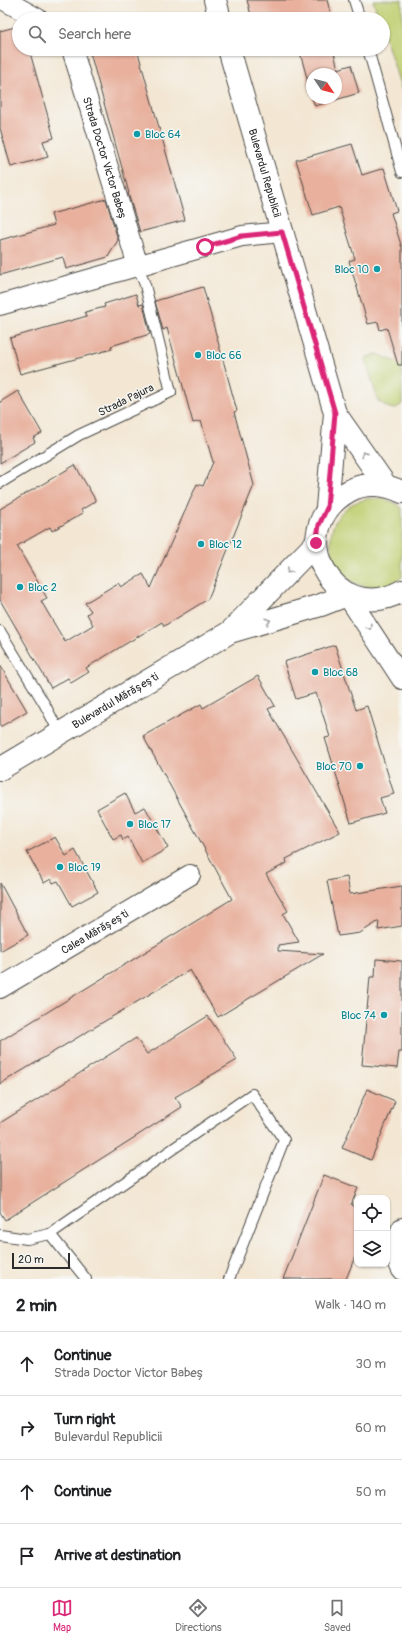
<!DOCTYPE html>
<html lang="en">
<head>
<meta charset="utf-8">
<style>
	body { margin:0; font-family:Pangolin,sans-serif; background:#f2f2f2; color:#202124 }
	.controls { position:absolute; right:12px; bottom:12px; display:grid; overflow:hidden; border-radius:8px; box-shadow:0 1px 3px #0004 }
	.controls button { width:36px; height:36px; display:grid; place-items:center; padding:0; border:0; border-bottom:1px solid #e0e0e0; background:#fff; color:#202124; font:20px sans-serif }
	.compass { position:absolute; left:306px; top:68px; width:36px; height:36px; border-radius:50%; background:#fff; box-shadow:0 1px 3px #0004; rotate:125deg }
	.scale { position:absolute; left:12px; bottom:10px; width:58px; box-sizing:border-box; padding-left:4px; border:2px solid #2b2b2b; border-top:0; font-size:11px; line-height:14px; white-space:nowrap; color:#2b2b2b; -webkit-text-stroke:3px #f6f6f2; paint-order:stroke }
	.stop { position:absolute; width:12px; height:12px; margin:-9px; border:3px solid #db2777; border-radius:50%; background:#fff }
	.stop.end { background:#db2777; border-color:#fff; box-shadow:0 1px 4px #0008 }
	.list { margin:0; padding:0; list-style:none }
	h2 { display:flex; justify-content:space-between; align-items:center; height:52px; margin:0; padding:0 16px; font-size:17px }
	h2 small { font-size:13px; font-weight:400; color:#757577 }
	.list li { display:grid; grid-template-columns:26px 1fr auto; gap:12px; align-items:center; box-sizing:border-box; height:64px; padding:0 16px; border-top:1px solid #e0e0e0 }
	.list b { display:block; font-size:15px; white-space:nowrap }
	.list p { margin:0; font-size:13px; white-space:nowrap; color:#757577 }
	.list em { font-size:13px; font-style:normal; color:#757577 }
	.icon { flex:none; width:22px; height:22px; fill:none; stroke:currentColor; stroke-width:2; stroke-linecap:round; stroke-linejoin:round }
	.map { position:relative; flex:none; width:402px; height:1279px; overflow:hidden }
	.search { position:absolute; background:#fff; box-shadow:0 1px 3px #0004; left:12px; right:12px; top:12px; height:44px; display:flex; align-items:center; gap:10px; box-sizing:border-box; padding:0 14px; border-radius:22px; color:#757577; font-size:15px }
	.sheet { height:308px; background:#fff }
	nav { display:flex; justify-content:space-around; align-items:center; box-sizing:border-box; height:56px; border-top:1px solid #e0e0e0; background:#fff; font-size:11px; color:#757577 }
	nav a { display:grid; justify-items:center; gap:2px }
	nav .on { color:#db2777 }
	.map>svg:first-child { display:block }
	.green { fill:#c0cf72; stroke:#767d4e }
	.building { fill:#e8b09d }
	.lines { fill:none; stroke-linecap:round; stroke-linejoin:round }
	.service-casing { stroke:#494744; stroke-width:12 }
	.minor-casing { stroke:#494744; stroke-width:22 }
	.primary-casing { stroke:#494744; stroke-width:24 }
	.service { stroke:#fff; stroke-width:10 }
	.minor { stroke:#fff; stroke-width:20 }
	.primary { stroke:#fff; stroke-width:22 }
	.oneway { stroke:#a0a0a0 }
	.route { stroke:#db2777; stroke-width:5 }
	.culture-dot { fill:#0f9aa8; stroke:#f6f6f2; stroke-width:1.5 }
	.labels { text-anchor:middle; dominant-baseline:central; stroke-width:3; stroke-linejoin:round; paint-order:stroke }
	.culture-label { font-size:11px; fill:#0d838f; stroke:#f6f6f2; text-anchor:start }
	.street-label { font-size:11px; fill:#2b2b2b; stroke:#f6f6f2 }
</style>
</head>
<body>
<div class="map">
<svg width="402" height="1279" viewBox="0 0 402 1279">
	<rect width="100%" height="100%" fill="#f6f6f2"/>
	<filter id="ink" filterUnits="userSpaceOnUse"><feTurbulence type="fractalNoise" baseFrequency=".025" numOctaves="2"/><feDisplacementMap in="SourceGraphic" scale="8" xChannelSelector="R" yChannelSelector="G"/><feConvolveMatrix kernelMatrix="1 2 1 2 8 2 1 2 1" color-interpolation-filters="sRGB"/></filter>
	<filter id="wash" filterUnits="userSpaceOnUse"><feTurbulence type="fractalNoise" baseFrequency=".012" numOctaves="4" result="noise"/><feDisplacementMap in="SourceGraphic" scale="16" xChannelSelector="R" yChannelSelector="G"/><feGaussianBlur stdDeviation="0.9" result="paint"/><feColorMatrix in="noise" values="0 0 0 0 0 0 0 0 0 0 0 0 0 0 0 0 0 1.4 0 .05"/><feComposite in="paint" operator="in"/></filter>
	<g filter="url(#wash)">
		<rect width="100%" height="100%" fill="#f3e7d4"/>
		<!-- green -->
		<g class="green">
			<polygon points="373,0 402,0 402,91 383,31 383,19 379,19"/>
			<polygon points="377,354 402,364 402,404 395,409 389,408 378,401 365,358"/>
			<path d="M372 498C384 499 393 500 402 508V577C395 584 386 586 376 587 333 590 314 530 349 506 356 501 364 500 372 498Z"/>
		</g>
		<g id="blocks">
			<!-- building -->
			<g class="building">
				<polygon points="247,0 327,0 332,19 252,19"/>
				<polygon points="19,26 19,49 29,49 54,138 43,141 48,157 11,167 0,128 0,31"/>
				<polygon points="89,49 137,49 185,220 140,232 128,193 129,193"/>
				<polygon points="299,49 333,49 338,69 351,65 359,93 315,106 312,98 336,98 336,74 312,74 312,96"/>
				<polygon points="352,144 362,175 384,168 397,211 391,213 402,248 402,365 398,365 387,328 380,330 378,322 368,324 349,261 355,259 339,207 313,215 296,160"/>
				<polygon points="106,199 118,240 108,257 66,269 63,257 0,275 0,240 54,225 51,214"/>
				<polygon points="203,287 237,411 234,412 254,485 208,599 164,626 162,622 94,663 86,668 89,672 71,683 68,678 51,688 0,600 0,509 75,465 96,501 81,510 83,513 52,531 50,527 17,546 47,598 41,601 65,642 93,625 87,614 91,611 85,603 118,583 121,587 143,574 151,588 197,484 203,486 213,462 201,421 193,423 167,328 163,330 155,301"/>
				<polygon points="136,294 139,305 143,304 150,334 111,346 112,349 20,374 10,338 87,316 85,312 105,307 104,304"/>
				<polygon points="18,391 42,433 33,438 35,442 0,463 0,402"/>
				<polygon points="335,645 356,710 367,706 394,794 380,798 385,813 351,823 325,738 330,737 316,693 296,699 284,662"/>
				<polygon points="0,665 27,711 0,727"/>
				<polygon points="258,676 275,706 268,709 340,832 286,859 287,863 266,874 288,911 283,914 299,942 278,945 278,951 323,954 218,1017 190,970 0,1084 0,1041 232,899 143,736 201,704 203,708"/>
				<polygon points="125,793 135,812 145,807 168,848 142,863 128,837 123,840 121,835 113,839 97,809"/>
				<polygon points="55,837 66,856 75,850 98,892 72,906 58,881 53,883 51,879 44,883 27,852"/>
				<polygon points="347,877 350,894 402,886 402,926 378,930 379,921 360,933 338,936 327,881"/>
				<polygon points="0,883 28,935 0,951"/>
				<polygon points="376,959 402,961 402,1052 399,1052 397,1068 362,1065 370,977 375,977"/>
				<polygon points="208,1016 237,1060 175,1097 182,1107 5,1220 0,1212 0,1123 136,1038 147,1054"/>
				<polygon points="367,1089 395,1101 371,1160 342,1148"/>
				<polygon points="324,1175 358,1188 351,1205 357,1208 357,1252 346,1279 283,1279"/>
			</g>
		</g>
	</g>
	<g filter="url(#ink)">
		<use href="#blocks" fill-opacity="0" stroke="#494744" stroke-width="1"/>
		<g class="lines">
			<defs>
				<g id="service">
					<polyline points="354,0 360,19"/>
					<polyline points="368,49 402,172"/>
					<polyline points="0,483 79,435 171,392 145,285 138,266"/>
					<polyline points="0,631 45,705 60,734"/>
					<polyline points="50,1234 86,1279"/>
					<polyline points="0,1235 27,1239 50,1234 252,1094 284,1140 229,1279"/>
				</g>
				<g id="minor">
					<polyline points="4,0 38,19"/>
					<path id="s1" d="M72 49 138 266"/>
					<polyline points="0,305 242,236 283,232"/>
					<polyline points="347,595 402,679"/>
					<path id="s2" d="M0 988 190 875"/>
					<path d="M402 1228C396 1242 394 1255 402 1270"/>
				</g>
				<g id="primary">
					<polyline points="215,0 220,19"/>
					<path id="s3" d="M229 49 335 413 386 486"/>
					<path d="M402 492C386 484 365 482 349 491 281 529 333 629 402 591"/>
					<polyline points="327,508 335,413"/>
					<polyline points="231,631 316,543"/>
					<path id="s4" d="M0 769 230 632 321 605 347 595"/>
				</g>
			</defs>
			<!-- service casing -->
			<use href="#service" class="service-casing"/>
			<!-- minor casing -->
			<use href="#minor" class="minor-casing"/>
			<!-- primary casing -->
			<use href="#primary" class="primary-casing"/>
			<!-- service -->
			<use href="#service" class="service"/>
			<!-- minor -->
			<use href="#minor" class="minor"/>
			<!-- primary -->
			<use href="#primary" class="primary"/>
		</g>
		<!-- one-way arrows -->
		<defs><path id="oneway-chevron" d="M-2-3.5L2.5 0L-2 3.5" fill="none" stroke-width="1.6" stroke-linecap="round" stroke-linejoin="round"/></defs>
		<g class="oneway">
			<use href="#oneway-chevron" transform="translate(364 454) rotate(-125)"/>
			<use href="#oneway-chevron" transform="translate(289 571) rotate(134)"/>
			<use href="#oneway-chevron" transform="translate(268 621) rotate(-17)"/>
			<use href="#oneway-chevron" transform="translate(369 627) rotate(57)"/>
		</g>
	</g>
	<g class="lines" filter="url(#ink)">
		<!-- route -->
		<polyline class="route" points="205,247 242,236 282,232 335,413 327,508 319,525 316,543"/>
	</g>
	<!-- markers -->
	<g class="culture-dot">
		<circle cx="137" cy="134" r="4"/>
		<circle cx="377" cy="269" r="4"/>
		<circle cx="198" cy="355" r="4"/>
		<circle cx="201" cy="544" r="4"/>
		<circle cx="20" cy="587" r="4"/>
		<circle cx="315" cy="672" r="4"/>
		<circle cx="360" cy="766" r="4"/>
		<circle cx="130" cy="824" r="4"/>
		<circle cx="60" cy="867" r="4"/>
		<circle cx="384" cy="1015" r="4"/>
	</g>
	<g class="labels">
		<!-- culture labels -->
		<g class="culture-label">
			<text x="145" y="134">Bloc 64</text>
			<text x="369" y="269" text-anchor="end">Bloc 10</text>
			<text x="206" y="355">Bloc 66</text>
			<text x="209" y="544">Bloc 12</text>
			<text x="28" y="587">Bloc 2</text>
			<text x="323" y="672">Bloc 68</text>
			<text x="352" y="766" text-anchor="end">Bloc 70</text>
			<text x="138" y="824">Bloc 17</text>
			<text x="68" y="867">Bloc 19</text>
			<text x="376" y="1015" text-anchor="end">Bloc 74</text>
		</g>
		<!-- street labels -->
		<g class="street-label">
			<text stroke="none"><textPath href="#s1" startOffset="114">Strada Doctor Victor Babeș</textPath></text>
			<text stroke="none"><textPath href="#s3" startOffset="129">Bulevardul Republicii</textPath></text>
			<text transform="translate(126 400) rotate(-26)">Strada Pajura</text>
			<text stroke="none"><textPath href="#s4" startOffset="134">Bulevardul Mărășești</textPath></text>
			<text stroke="none"><textPath href="#s2" startOffset="110">Calea Mărășești</textPath></text>
		</g>
	</g>
</svg>
<div class="controls">
<button><svg class="icon" aria-label="locate" viewBox="0 0 24 24"><circle cx="12" cy="12" r="6"/><path d="M12 2v4M12 18v4M2 12h4M18 12h4"/></svg></button>
<button><svg class="icon" aria-label="layers" viewBox="0 0 24 24"><path d="M12 4l9 5-9 5-9-5zM3 14l9 5 9-5"/></svg></button>
</div>
<svg class="compass" viewBox="-18 -18 36 36"><path d="M0-13l5 13h-10z" fill="#e53935"/><path d="M0 13l5-13h-10z" fill="#757577"/></svg>
<div class="scale">20 m</div>
<div class="stop" style="left:205px;top:247px"></div>
<div class="stop end" style="left:316px;top:543px"></div>
<div class="search"><svg class="icon" aria-label="search" viewBox="0 0 24 24"><circle cx="10" cy="10" r="6"/><path d="M15 15l6 6"/></svg>Search here</div>
</div>
<section class="sheet">
<h2>2 min<small>Walk · 140 m</small></h2>
<ul class="list">
<li><svg class="icon" aria-label="ahead" viewBox="0 0 24 24"><path d="M12 20V5M6 11l6-6 6 6"/></svg><div><b>Continue</b><p>Strada Doctor Victor Babeș</p></div><em>30 m</em></li>
<li><svg class="icon" aria-label="right" viewBox="0 0 24 24"><path d="M7 20v-9h11M14 6l5 5-5 5"/></svg><div><b>Turn right</b><p>Bulevardul Republicii</p></div><em>60 m</em></li>
<li><svg class="icon" aria-label="ahead" viewBox="0 0 24 24"><path d="M12 20V5M6 11l6-6 6 6"/></svg><div><b>Continue</b></div><em>50 m</em></li>
<li><svg class="icon" aria-label="arrive" viewBox="0 0 24 24"><path d="M6 21V4h12l-3 4 3 4H6"/></svg><div><b>Arrive at destination</b></div></li>
</ul>
</section>
<nav>
<a class="on"><svg class="icon" aria-label="map" viewBox="0 0 24 24"><path d="M3 6l6-2 6 2 6-2v14l-6 2-6-2-6 2zM9 4v14M15 6v14"/></svg>Map</a>
<a><svg class="icon" aria-label="directions" viewBox="0 0 24 24"><path d="M12 3l9 9-9 9-9-9zM9 14v-3h6M13 9l2 2-2 2"/></svg>Directions</a>
<a><svg class="icon" aria-label="saved" viewBox="0 0 24 24"><path d="M7 4h10v16l-5-4-5 4z"/></svg>Saved</a>
</nav>
</body>
</html>
